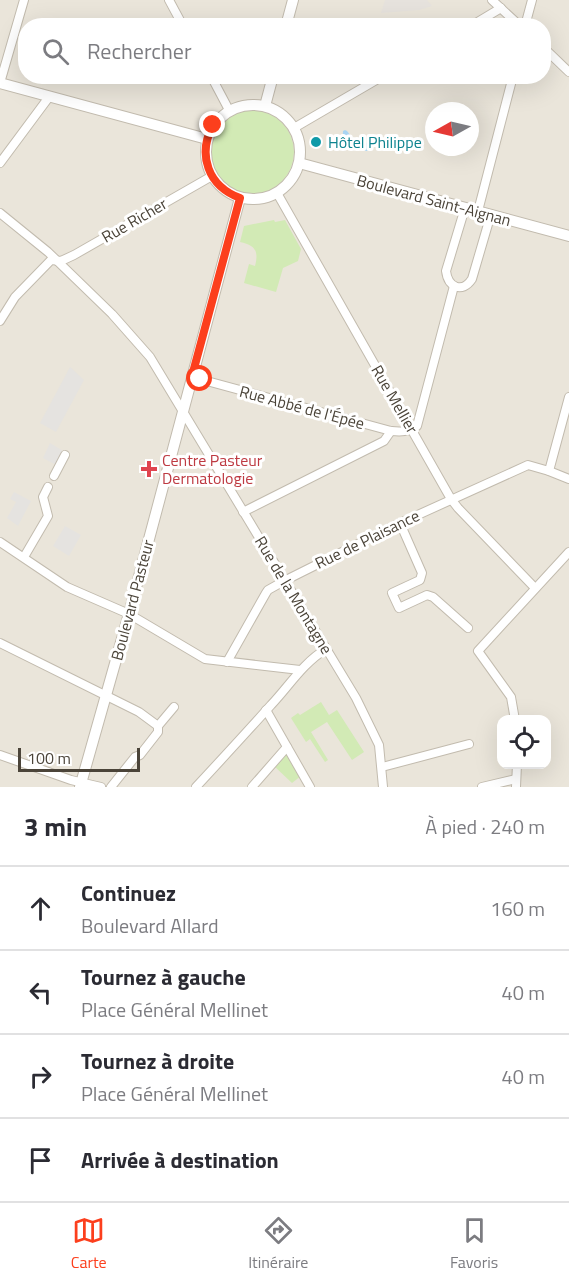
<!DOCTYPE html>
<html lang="fr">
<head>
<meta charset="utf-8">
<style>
	body { margin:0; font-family:"Titillium Web",sans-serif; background:#f7f7f7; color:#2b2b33 }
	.controls { position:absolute; right:18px; bottom:18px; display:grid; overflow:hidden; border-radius:12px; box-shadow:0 6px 24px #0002 }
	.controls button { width:54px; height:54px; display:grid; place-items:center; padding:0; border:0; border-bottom:2px solid #e1e1e2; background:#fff; color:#2b2b33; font:30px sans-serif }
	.compass { position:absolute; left:425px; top:102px; width:54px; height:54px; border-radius:50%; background:#fff; box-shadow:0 6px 24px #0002; rotate:262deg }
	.scale { position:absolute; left:18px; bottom:15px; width:122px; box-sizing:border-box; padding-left:6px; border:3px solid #4b4439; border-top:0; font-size:16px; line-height:21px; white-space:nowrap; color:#4b4439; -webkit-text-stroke:4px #fff; paint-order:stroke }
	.stop { position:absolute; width:18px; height:18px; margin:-14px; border:4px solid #fc3f1d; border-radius:50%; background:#fff }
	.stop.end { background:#fc3f1d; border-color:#fff; box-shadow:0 2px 6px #0008 }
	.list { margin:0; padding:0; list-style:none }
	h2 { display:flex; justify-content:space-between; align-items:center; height:78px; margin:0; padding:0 24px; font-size:26px }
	h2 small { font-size:20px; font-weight:400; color:#7c7c81 }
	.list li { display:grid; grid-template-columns:39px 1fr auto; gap:18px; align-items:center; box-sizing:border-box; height:84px; padding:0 24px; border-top:2px solid #e1e1e2 }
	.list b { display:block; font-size:22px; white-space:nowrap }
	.list p { margin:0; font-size:20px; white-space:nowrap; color:#7c7c81 }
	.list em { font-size:20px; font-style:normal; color:#7c7c81 }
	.icon { flex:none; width:33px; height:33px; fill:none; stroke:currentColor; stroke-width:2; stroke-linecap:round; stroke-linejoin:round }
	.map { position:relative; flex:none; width:569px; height:787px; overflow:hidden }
	.search { position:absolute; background:#fff; box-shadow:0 6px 24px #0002; left:18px; right:18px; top:18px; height:66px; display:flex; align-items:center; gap:15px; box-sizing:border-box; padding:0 21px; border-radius:24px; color:#7c7c81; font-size:22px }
	.sheet { height:414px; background:#fff }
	nav { display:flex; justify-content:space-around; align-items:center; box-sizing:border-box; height:84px; border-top:2px solid #e1e1e2; background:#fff; font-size:16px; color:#7c7c81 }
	nav a { display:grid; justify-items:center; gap:3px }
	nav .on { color:#fc3f1d }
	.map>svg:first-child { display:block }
	.residential { fill:#eae5da; fill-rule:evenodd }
	.industrial { fill:#e6e2dd }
	.green { fill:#d2eab5 }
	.parking { fill:#e5e3e0 }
	.water { fill:#a9d4f2 }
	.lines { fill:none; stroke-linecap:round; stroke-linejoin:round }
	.minor-casing { stroke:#c2bbae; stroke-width:10 }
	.tertiary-casing { stroke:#c2bbae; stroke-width:12 }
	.minor { stroke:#fff; stroke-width:8 }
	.tertiary { stroke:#fff; stroke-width:10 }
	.route { stroke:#fc3f1d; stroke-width:8 }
	.culture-dot { fill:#0f9aa8; stroke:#fff; stroke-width:2 }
	.health-dot { fill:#e0444e; stroke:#fff; stroke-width:2 }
	.labels { text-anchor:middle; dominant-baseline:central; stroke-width:6; stroke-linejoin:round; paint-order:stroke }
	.culture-label { font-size:16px; fill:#0d838f; stroke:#fff; text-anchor:start }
	.street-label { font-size:16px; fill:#4b4439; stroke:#fff }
	.health-label { font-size:16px; fill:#be3a42; stroke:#fff; text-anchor:start }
</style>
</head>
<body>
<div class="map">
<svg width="569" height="787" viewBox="0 0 569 787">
	<rect width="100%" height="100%" fill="#f6f3ec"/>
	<!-- residential -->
	<path class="residential" d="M0 0H569V787H0ZM26 26H544V76H26ZM434 111H470V147H434ZM502 720H546V764H502Z"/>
	<!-- industrial -->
	<polygon class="industrial" points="385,0 427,0 432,6 419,10 381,13"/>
	<!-- green -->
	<g class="green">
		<circle cx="252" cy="152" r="42"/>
		<path d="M274 220 275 222 285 220 301 249 298 261 283 268 276 292 244 283 249 264 255 266C259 251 255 245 240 242L244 226Z"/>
		<polygon points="321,702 329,715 337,710 364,752 352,760 327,722 311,732 328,760 325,762 310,739 306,742 291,718 298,713 300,715"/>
		<polygon points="287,751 301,776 292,783 274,766"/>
	</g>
	<!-- parking -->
	<g class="parking">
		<polygon points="70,367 84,380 56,432 40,423"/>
		<polygon points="50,443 65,452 58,466 43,458"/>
		<polygon points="14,492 31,501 18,526 7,518 16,502 10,499"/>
		<polygon points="65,526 81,535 69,556 53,546"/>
	</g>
	<!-- water -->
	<path class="water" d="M345 130 347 131 355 141 369 143 371 147 370 150 366 151C352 142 341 154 343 131Z"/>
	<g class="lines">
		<defs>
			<g id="minor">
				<polyline points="169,0 183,26"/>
				<polyline points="492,0 520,26"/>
				<polyline points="471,26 501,8"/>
				<polyline points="525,26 532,0"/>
				<polyline points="544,48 569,72"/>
				<polyline points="211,76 229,110"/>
				<polyline points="0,83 24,0"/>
				<polyline points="294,128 383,76"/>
				<polyline points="0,163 49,97"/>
				<polyline points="277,193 451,499 458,508 535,588"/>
				<path d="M465 208 446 271C448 287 462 294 472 279L491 214"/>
				<polyline points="478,211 513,76"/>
				<polyline points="0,213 48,252 112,314 150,357 356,698 379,745 383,787"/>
				<polyline points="0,321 15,297 51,260 61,261 74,255 212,176"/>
				<path d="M192 377 391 431C401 432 408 432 417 426L454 286"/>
				<polyline points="549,471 569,397"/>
				<polyline points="54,476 65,455"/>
				<polyline points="243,512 384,441 391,431"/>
				<polyline points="400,523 422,573 420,580 392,593 399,608 427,595 433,597 468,628"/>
				<polyline points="0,542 67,587 129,614 205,659 300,670"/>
				<polyline points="24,557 48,516 43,497 48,487"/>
				<polyline points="0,643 139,712 158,726"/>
				<polyline points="227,662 266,593 268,590 284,581 400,523 528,465 549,471 569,479"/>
				<polyline points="266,710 310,787"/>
				<polyline points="515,720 511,697 478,651 569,552"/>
				<polyline points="0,755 71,780 101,787"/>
				<polyline points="382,767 469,744"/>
				<polyline points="111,787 135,757 140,755 158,732 158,726 174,707"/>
				<path d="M196 787C221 760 246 733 271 705 289 686 303 663 326 649"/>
				<polyline points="252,787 287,747"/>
				<polyline points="482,787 516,779"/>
				<polyline points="516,787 517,764"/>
			</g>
			<g id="tertiary">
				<polyline points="286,26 293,0"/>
				<polyline points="0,83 207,139"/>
				<circle cx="253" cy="152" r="47"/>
				<polyline points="265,106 273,76"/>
				<polyline points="299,163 569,236"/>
				<polyline points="80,787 129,614 240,198"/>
			</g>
		</defs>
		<!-- minor casing -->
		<use href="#minor" class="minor-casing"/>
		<!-- tertiary casing -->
		<use href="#tertiary" class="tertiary-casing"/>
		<!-- minor -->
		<use href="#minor" class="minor"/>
		<!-- tertiary -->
		<use href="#tertiary" class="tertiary"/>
	</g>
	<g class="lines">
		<!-- route -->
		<path class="route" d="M200 379 192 376 240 198C208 186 197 155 213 125"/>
	</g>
	<!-- markers -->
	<circle class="culture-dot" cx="316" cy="142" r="6"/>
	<path class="health-dot" d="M146 460h6v6h6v6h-6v6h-6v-6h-6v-6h6z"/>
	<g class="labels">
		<!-- culture labels -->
		<g class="culture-label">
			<text x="328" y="142">Hôtel Philippe</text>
		</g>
		<!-- street labels -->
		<g class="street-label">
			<text transform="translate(434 200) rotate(15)">Boulevard Saint-Aignan</text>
			<text transform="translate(134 220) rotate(-30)">Rue Richer</text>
			<text transform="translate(395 399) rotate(60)">Rue Mellier</text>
			<text transform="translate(302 407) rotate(15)">Rue Abbé de l'Épée</text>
			<text transform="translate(367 539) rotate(-26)">Rue de Plaisance</text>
			<text transform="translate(294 595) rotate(59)">Rue de la Montagne</text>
			<text transform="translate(132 600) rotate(-75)">Boulevard Pasteur</text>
		</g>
		<!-- health labels -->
		<g class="health-label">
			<text x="162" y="460">Centre Pasteur<tspan x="162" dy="18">Dermatologie</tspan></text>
		</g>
	</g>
</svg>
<div class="controls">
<button><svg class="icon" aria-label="locate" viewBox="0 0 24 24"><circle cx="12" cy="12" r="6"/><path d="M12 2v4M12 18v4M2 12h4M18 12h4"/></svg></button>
</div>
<svg class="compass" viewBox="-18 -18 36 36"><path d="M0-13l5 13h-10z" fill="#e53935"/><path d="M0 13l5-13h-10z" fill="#7c7c81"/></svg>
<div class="scale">100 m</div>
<div class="stop" style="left:200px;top:379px"></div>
<div class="stop end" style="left:213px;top:125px"></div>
<div class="search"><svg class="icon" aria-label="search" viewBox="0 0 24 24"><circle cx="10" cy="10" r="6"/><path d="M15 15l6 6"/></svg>Rechercher</div>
</div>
<section class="sheet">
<h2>3 min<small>À pied · 240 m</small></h2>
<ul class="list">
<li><svg class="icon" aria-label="ahead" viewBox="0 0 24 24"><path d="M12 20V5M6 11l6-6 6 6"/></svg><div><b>Continuez</b><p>Boulevard Allard</p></div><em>160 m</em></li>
<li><svg class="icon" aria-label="left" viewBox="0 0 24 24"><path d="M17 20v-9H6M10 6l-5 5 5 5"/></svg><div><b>Tournez à gauche</b><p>Place Général Mellinet</p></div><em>40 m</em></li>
<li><svg class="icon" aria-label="right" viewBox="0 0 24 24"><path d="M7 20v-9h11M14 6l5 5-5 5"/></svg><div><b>Tournez à droite</b><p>Place Général Mellinet</p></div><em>40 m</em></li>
<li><svg class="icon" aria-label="arrive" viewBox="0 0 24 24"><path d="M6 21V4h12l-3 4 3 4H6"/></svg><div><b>Arrivée à destination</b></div></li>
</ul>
</section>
<nav>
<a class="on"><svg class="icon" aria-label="map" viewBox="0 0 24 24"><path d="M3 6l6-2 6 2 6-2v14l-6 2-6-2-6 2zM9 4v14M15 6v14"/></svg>Carte</a>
<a><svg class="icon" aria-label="directions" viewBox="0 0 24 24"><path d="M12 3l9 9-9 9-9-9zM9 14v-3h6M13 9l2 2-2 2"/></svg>Itinéraire</a>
<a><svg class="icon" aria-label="saved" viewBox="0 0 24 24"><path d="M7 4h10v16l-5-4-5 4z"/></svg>Favoris</a>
</nav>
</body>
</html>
